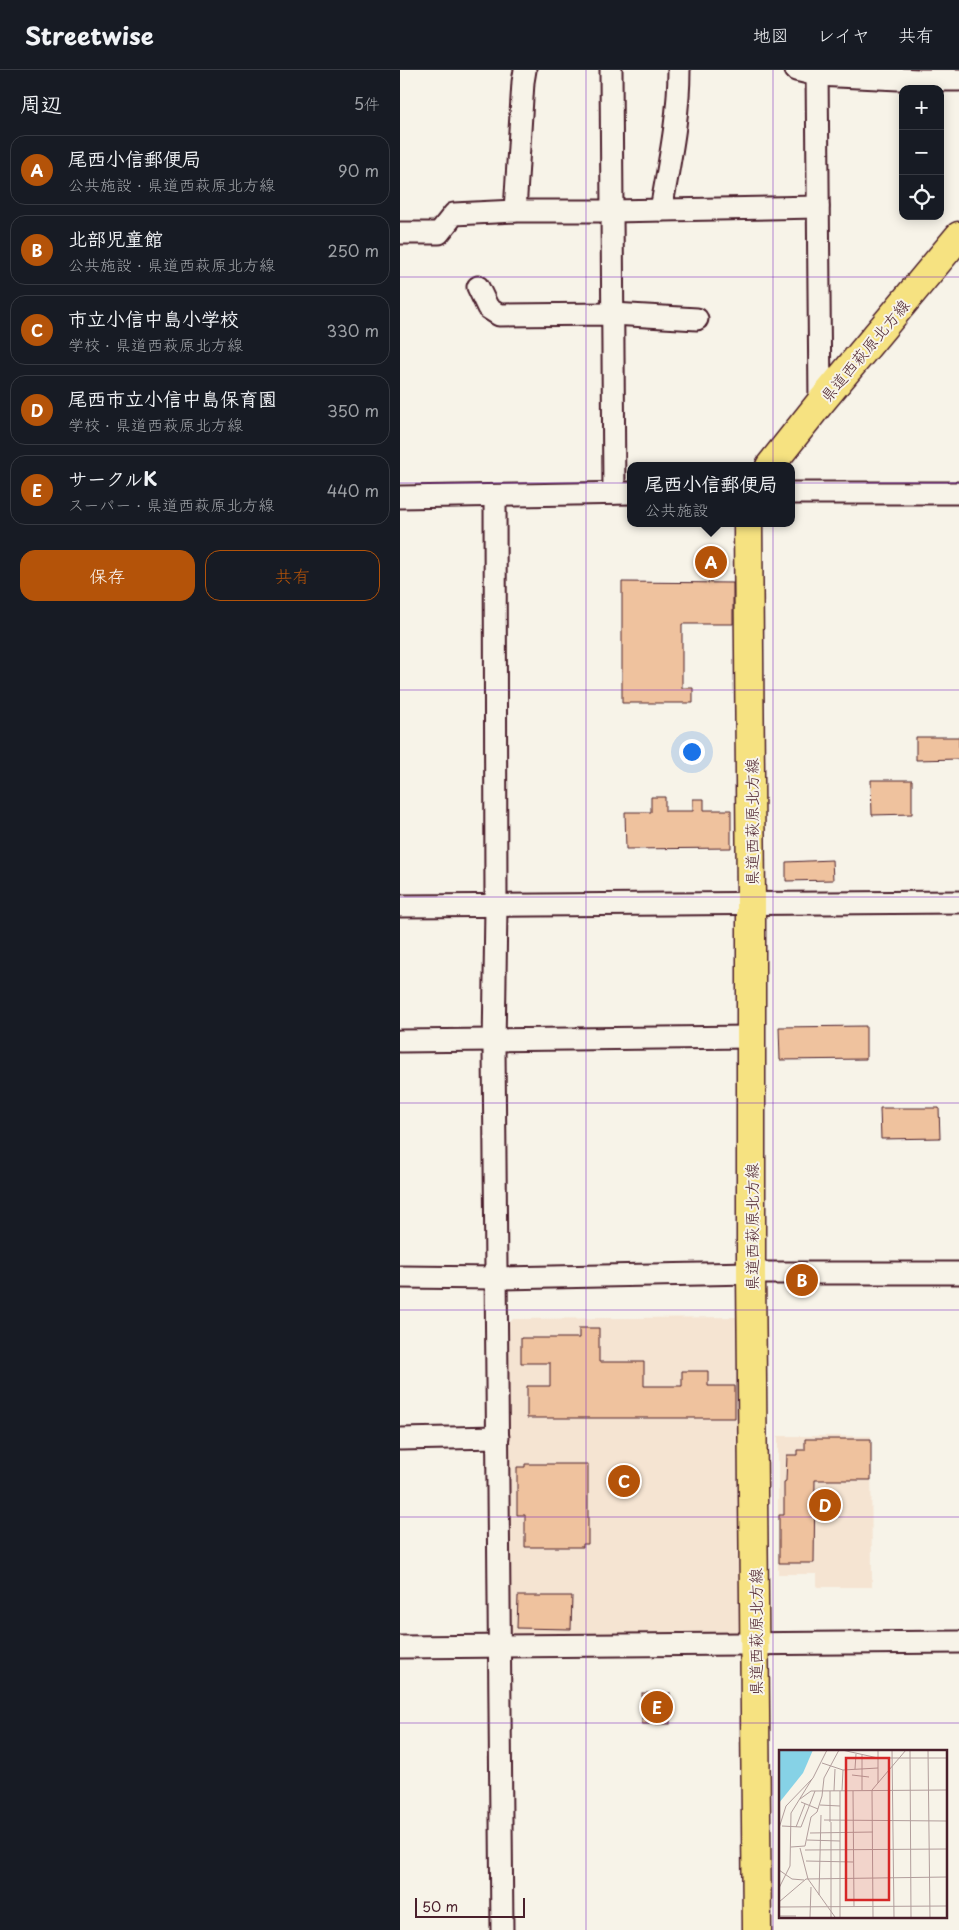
<!DOCTYPE html>
<html lang="ja">
<head>
<meta charset="utf-8">
<style>
	body { margin:0; font-family:"Playpen Sans","Klee One",sans-serif; background:#20242c; color:#f1f3f6 }
	.controls { position:absolute; right:15px; top:15px; display:grid; overflow:hidden; border-radius:10px; box-shadow:0 2px 12px #0003 }
	.controls button { width:45px; height:45px; display:grid; place-items:center; padding:0; border:0; border-bottom:1px solid #363941; background:#171b24; color:#f1f3f6; font:25px sans-serif }
	.scale { position:absolute; left:15px; bottom:12px; width:110px; box-sizing:border-box; padding-left:5px; border:2px solid #4a1f2b; border-top:0; font-size:14px; line-height:18px; white-space:nowrap; color:#4a1f2b; -webkit-text-stroke:4px #f7f3e8; paint-order:stroke }
	.you { position:absolute; left:291px; top:681px; width:18px; height:18px; margin:-12px; border:4px solid #fff; border-radius:50%; background:#1a73e8; box-shadow:0 0 0 8px #1a73e833 }
	.badge { display:grid; place-items:center; width:32px; height:32px; border-radius:50%; background:#b45309; color:#fff; font-size:16px; font-weight:700 }
	.pin { position:absolute; translate:-50% -50%; border:2px solid #fff; box-shadow:0 1px 5px #0006 }
	.popup { position:absolute; left:227px; top:392px; width:168px; height:65px; box-sizing:border-box; display:grid; place-content:center; border-radius:10px; background:#171b24; filter:drop-shadow(0 1px 4px #0005); font-size:16px; white-space:nowrap; color:#9ea1a6 }
	.popup b { font-size:19px; color:#f1f3f6 }
	.popup::after { content:''; position:absolute; left:50%; top:100%; margin-left:-10px; border:10px solid transparent; border-top-color:#171b24 }
	.list { margin:0; padding:0; list-style:none }
	h2 { display:flex; justify-content:space-between; align-items:center; height:65px; margin:0; padding:0 20px; font-size:21px }
	h2 small { font-size:16px; font-weight:400; color:#9ea1a6 }
	.list li { display:grid; grid-template-columns:32px 1fr auto; gap:15px; align-items:center; box-sizing:border-box; height:70px; margin:0 10px 10px; padding:0 10px; border:1px solid #363941; border-radius:15px }
	.list b { display:block; font-size:19px; white-space:nowrap }
	.list p { margin:0; font-size:16px; white-space:nowrap; color:#9ea1a6 }
	.list em { font-size:16px; font-style:normal; color:#9ea1a6 }
	.actions { display:flex; gap:10px; padding:15px 20px }
	.actions a { flex:1; padding:11px 0; border:1px solid #b45309; border-radius:15px; text-align:center; font-size:18px; color:#b45309 }
	.actions .main { background:#b45309; color:#fff }
	.icon { flex:none; width:28px; height:28px; fill:none; stroke:currentColor; stroke-width:2; stroke-linecap:round; stroke-linejoin:round }
	.map { position:relative; flex:none; width:559px; height:1860px; overflow:hidden }
	header { display:flex; align-items:center; gap:30px; box-sizing:border-box; height:70px; padding:0 25px; background:#171b24; border-bottom:1px solid #363941 }
	header strong { font-size:24px }
	nav { display:flex; gap:28px; margin-inline-start:auto; font-size:18px }
	main { display:flex }
	aside { flex:1; background:#171b24 }
	.map>svg:first-child { display:block }
	.built { fill:#f5e4d2 }
	.building { fill:#efc29e; stroke:#4a1f2b }
	.lines { fill:none; stroke-linecap:round; stroke-linejoin:round }
	.minor-casing { stroke:#4a1f2b; stroke-width:25 }
	.major-casing { stroke:#4a1f2b; stroke-width:31 }
	.minor { stroke:#f7f3e8; stroke-width:21 }
	.major { stroke:#f6e281; stroke-width:28 }
	.grid { fill:none; stroke:#7b2cbf; stroke-width:1; stroke-opacity:0.55 }
	.labels { text-anchor:middle; dominant-baseline:central; stroke-width:4; stroke-linejoin:round; paint-order:stroke }
	.street-label { font-size:16px; fill:#4a1f2b; stroke:#f7f3e8 }
	.inset-road { fill:none; stroke:#b29e9c; stroke-width:1 }
	.view { fill:#d62828; fill-opacity:0.15; stroke:#d62828; stroke-width:2.5 }
	.inset-edge { fill:none; stroke:#4a1f2b; stroke-width:2.5 }
</style>
</head>
<body>
<header>
<strong>Streetwise</strong>
<nav><a>地図</a><a>レイヤ</a><a>共有</a></nav>
</header>
<main>
<aside>
<h2>周辺<small>5件</small></h2>
<ul class="list">
<li><span class="badge">A</span><div><b>尾西小信郵便局</b><p>公共施設 · 県道西萩原北方線</p></div><em>90 m</em></li>
<li><span class="badge">B</span><div><b>北部児童館</b><p>公共施設 · 県道西萩原北方線</p></div><em>250 m</em></li>
<li><span class="badge">C</span><div><b>市立小信中島小学校</b><p>学校 · 県道西萩原北方線</p></div><em>330 m</em></li>
<li><span class="badge">D</span><div><b>尾西市立小信中島保育園</b><p>学校 · 県道西萩原北方線</p></div><em>350 m</em></li>
<li><span class="badge">E</span><div><b>サークルK</b><p>スーパー · 県道西萩原北方線</p></div><em>440 m</em></li>
</ul>
<div class="actions"><a class="main">保存</a><a>共有</a></div>
</aside>
<div class="map">
<svg width="559" height="1860" viewBox="0 0 559 1860">
	<rect width="100%" height="100%" fill="#f7f3e8"/>
	<filter id="ink" filterUnits="userSpaceOnUse"><feTurbulence type="fractalNoise" baseFrequency=".02" numOctaves="2"/><feDisplacementMap in="SourceGraphic" scale="10" xChannelSelector="R" yChannelSelector="G"/><feConvolveMatrix kernelMatrix="1 2 1 2 8 2 1 2 1" color-interpolation-filters="sRGB"/></filter>
	<g filter="url(#ink)">
		<!-- built -->
		<g class="built">
			<polygon points="341,1247 343,1565 107,1569 106,1256 113,1249"/>
			<polygon points="378,1366 471,1366 472,1517 417,1517 417,1504 378,1504"/>
		</g>
		<!-- building -->
		<g class="building">
			<polygon points="222,512 333,513 333,554 282,554 282,618 293,618 293,633 222,633"/>
			<polygon points="516,667 559,667 559,689 516,690"/>
			<polygon points="471,710 512,710 512,744 472,745"/>
			<polygon points="251,727 265,727 265,741 293,741 293,729 304,729 304,740 331,740 331,778 226,779 225,742 251,742"/>
			<polygon points="432,790 433,810 386,811 386,792"/>
			<polygon points="466,956 466,989 380,990 379,957"/>
			<polygon points="480,1038 539,1038 540,1068 481,1069"/>
			<polygon points="179,1258 199,1258 199,1292 244,1292 244,1316 282,1316 282,1301 308,1301 308,1316 335,1316 335,1348 127,1348 127,1316 150,1316 150,1293 121,1293 121,1268 179,1268"/>
			<polygon points="405,1369 471,1369 471,1410 415,1410 414,1493 379,1493 379,1445 384,1445 384,1412 386,1411 387,1385 397,1385 397,1380 405,1380"/>
			<polygon points="125,1394 188,1394 188,1474 183,1474 183,1477 125,1477 125,1445 117,1445 117,1397 125,1397"/>
			<polygon points="118,1526 172,1526 171,1559 117,1558"/>
			<rect x="242" y="1623" width="28" height="31"/>
		</g>
		<g class="lines">
			<defs>
				<g id="minor">
					<polyline points="211,0 214,423"/>
					<polyline points="396,0 417,5 519,10 559,10"/>
					<polyline points="417,0 420,333"/>
					<path d="M261 140C269 94 279 47 279 0"/>
					<polyline points="115,141 123,12 125,0"/>
					<polyline points="0,163 39,163 54,144 115,141 212,141 418,137"/>
					<polyline points="78,217 88,238 99,245 213,244 297,249"/>
					<polyline points="391,423 559,423"/>
					<polyline points="95,426 96,837 94,979 102,1860"/>
					<polyline points="0,427 231,423"/>
					<polyline points="0,836 559,832"/>
					<polyline points="0,971 350,967"/>
					<polyline points="0,1207 97,1208 351,1203 559,1203"/>
					<polyline points="0,1369 98,1367"/>
					<polyline points="0,1577 559,1572"/>
				</g>
				<g id="major">
					<polyline points="370,396 420,333 559,166"/>
					<polyline points="348,453 351,834 351,1203 357,1860"/>
				</g>
			</defs>
			<!-- minor casing -->
			<use href="#minor" class="minor-casing"/>
			<!-- major casing -->
			<use href="#major" class="major-casing"/>
			<!-- minor -->
			<use href="#minor" class="minor"/>
			<!-- major -->
			<use href="#major" class="major"/>
		</g>
	</g>
	<!-- grid -->
	<path class="grid" d="M186 0V1860M373 0V1860M0 207H559M0 413H559M0 620H559M0 827H559M0 1033H559M0 1240H559M0 1447H559M0 1653H559"/>
	<g class="labels">
		<!-- street labels -->
		<g class="street-label">
			<text transform="translate(464 280) rotate(-50)">県道西萩原北方線</text>
			<text transform="translate(351 752) rotate(-90)">県道西萩原北方線</text>
			<text transform="translate(351 1157) rotate(-90)">県道西萩原北方線</text>
			<text transform="translate(355 1562) rotate(-90)">県道西萩原北方線</text>
		</g>
	</g>
	<!-- overview -->
	<g transform="translate(379 1680)">
		<rect width="168" height="168" fill="#f7f3e8"/>
		<path d="M0 0H34L24 23 0 53Z" fill="#86d2e6"/>
		<path class="inset-road" d="M63 0 99 8H168M99 0V33M113 0 115 167M131 0 132 167M149 0 151 167M83 5V40M43 13 64 20 99 18M76 19 77 4M73 25 90 27M51 41V72M55 41 56 19M61 41V167M63 41 64 20M74 41 75 157M21 49 32 41 168 40M22 52 39 59M41 55 61 56M45 70 168 71M3 76 22 77 36 41M17 77 26 54M0 78 7 56 34 28 48 0M31 83 94 82M28 90 61 91M12 97 26 96 32 67 38 62 43 46 45 28 60 0M21 98 29 129 56 167M26 100 168 99M27 111 74 112M0 120 13 129 25 130M0 138 11 116 12 63 33 29M40 145 42 65M0 152 27 129 168 127M0 157 168 156M0 166H17M31 167 32 137M52 167V72M94 167 93 40 127 0"/>
		<path class="view" d="M67 8H110V150H67Z"/>
		<rect width="168" height="168" class="inset-edge"/>
	</g>
</svg>
<div class="controls">
<button>+</button>
<button>−</button>
<button><svg class="icon" aria-label="locate" viewBox="0 0 24 24"><circle cx="12" cy="12" r="6"/><path d="M12 2v4M12 18v4M2 12h4M18 12h4"/></svg></button>
</div>
<div class="scale">50 m</div>
<div class="you"></div>
<div class="pin badge" style="left:311px;top:492px">A</div>
<div class="popup"><b>尾西小信郵便局</b>公共施設</div>
<div class="pin badge" style="left:402px;top:1210px">B</div>
<div class="pin badge" style="left:224px;top:1411px">C</div>
<div class="pin badge" style="left:425px;top:1435px">D</div>
<div class="pin badge" style="left:257px;top:1637px">E</div>
</div>
</main>
</body>
</html>
